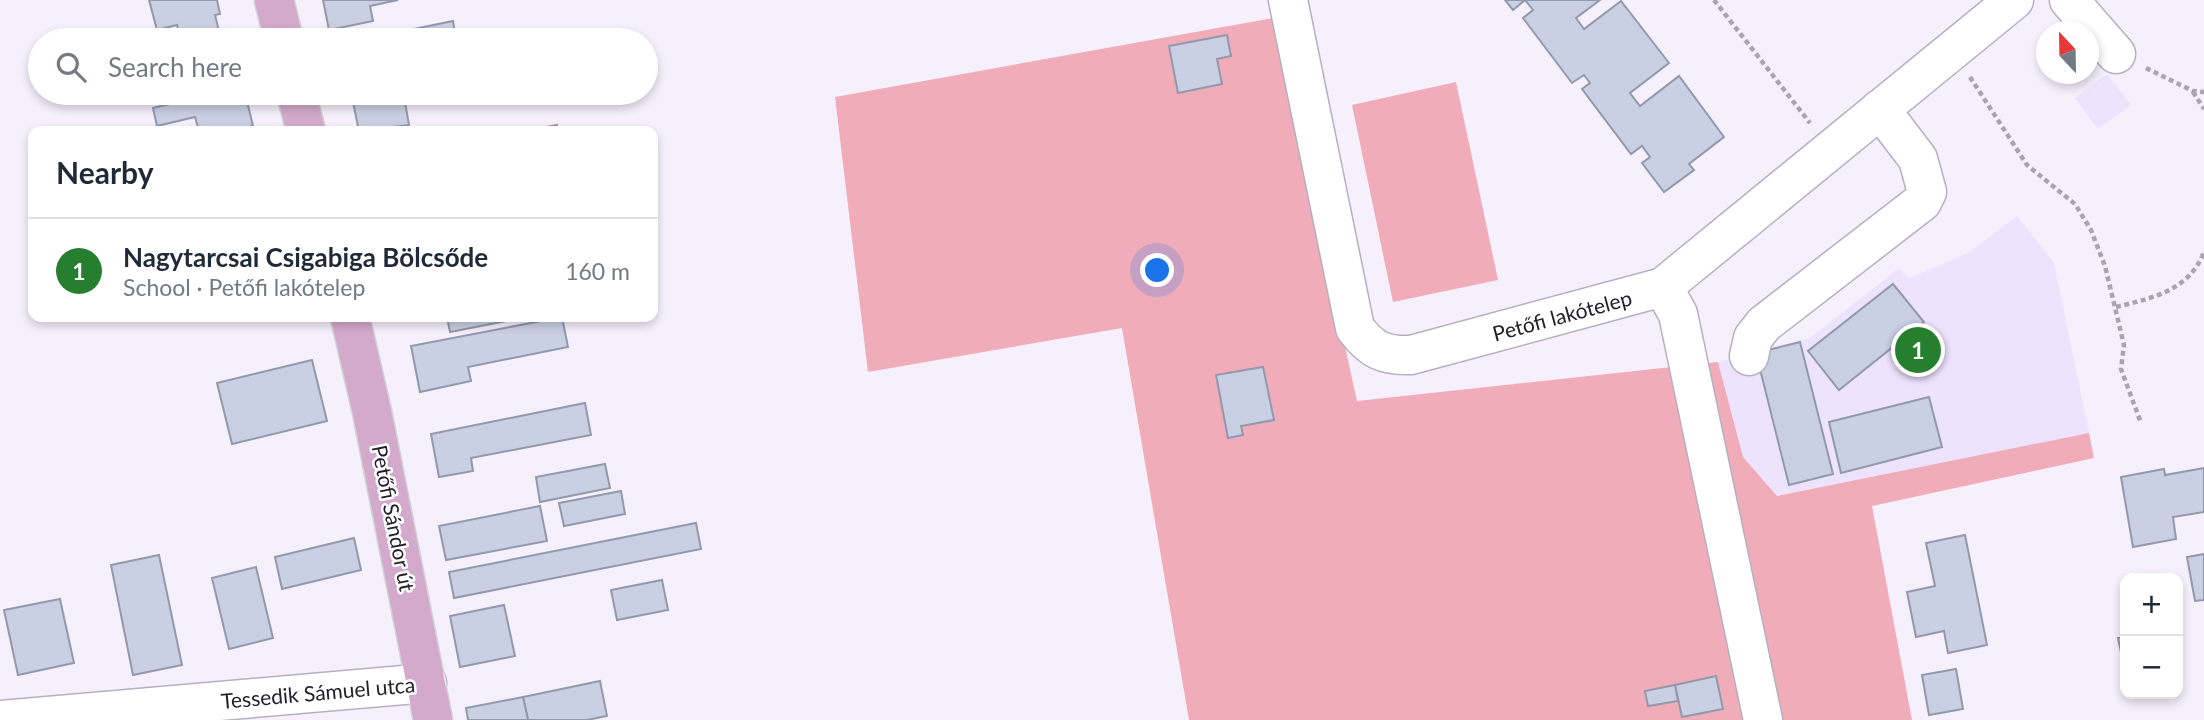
<!DOCTYPE html>
<html lang="en">
<head>
<meta charset="utf-8">
<style>
	body { margin:0; font-family:Lato,sans-serif; background:#f6f6f7; color:#1f2937 }
	.controls { position:absolute; right:21px; bottom:21px; display:grid; overflow:hidden; border-radius:14px; box-shadow:0 4px 10px #0003 }
	.controls button { width:63px; height:63px; display:grid; place-items:center; padding:0; border:0; border-bottom:2px solid #e0e1e3; background:#fff; color:#1f2937; font:35px sans-serif }
	.compass { position:absolute; left:2036px; top:21px; width:63px; height:63px; border-radius:50%; background:#fff; box-shadow:0 4px 10px #0003; rotate:338deg }
	.you { position:absolute; left:1158px; top:271px; width:24px; height:24px; margin:-18px; border:5px solid #fff; border-radius:50%; background:#1a73e8; box-shadow:0 0 0 10px #1a73e833 }
	.badge { display:grid; place-items:center; width:46px; height:46px; border-radius:50%; background:#257f2e; color:#fff; font-size:23px; font-weight:700 }
	.pin { position:absolute; translate:-50% -50%; border:4px solid #fff; box-shadow:0 2px 7px #0006 }
	.list { margin:0; padding:0; list-style:none }
	h2 { display:flex; justify-content:space-between; align-items:center; height:91px; margin:0; padding:0 28px; font-size:30px }
	h2 small { font-size:23px; font-weight:400; color:#747a83 }
	.list li { display:grid; grid-template-columns:46px 1fr auto; gap:21px; align-items:center; box-sizing:border-box; height:105px; padding:0 28px; border-top:2px solid #e0e1e3 }
	.list b { display:block; font-size:26px; white-space:nowrap }
	.list p { margin:0; font-size:23px; white-space:nowrap; color:#747a83 }
	.list em { font-size:23px; font-style:normal; color:#747a83 }
	.icon { flex:none; width:38px; height:38px; fill:none; stroke:currentColor; stroke-width:2; stroke-linecap:round; stroke-linejoin:round }
	.map { position:relative; flex:none; width:2204px; height:720px; overflow:hidden }
	.search { position:absolute; background:#fff; box-shadow:0 4px 10px #0003; left:28px; top:28px; width:630px; height:77px; display:flex; align-items:center; gap:18px; box-sizing:border-box; padding:0 24px; border-radius:38px; color:#747a83; font-size:26px }
	.panel { position:absolute; background:#fff; box-shadow:0 4px 10px #0003; left:28px; top:126px; width:630px; height:196px; border-radius:14px }
	.map>svg:first-child { display:block }
	.built { fill:#eee3fe }
	.green { fill:#f1acb9 }
	.building { fill:#cad0e4; stroke:#9399ac; stroke-width:2 }
	.lines { fill:none; stroke-linecap:round; stroke-linejoin:round }
	.minor-casing { stroke:#b6afc2; stroke-width:41 }
	.major-casing { stroke:#d3d2d4; stroke-width:41 }
	.path { stroke:#a9a5b0; stroke-width:4.5; stroke-dasharray:5 3.5; stroke-linecap:butt }
	.minor { stroke:#fff; stroke-width:38 }
	.major { stroke:#d3aacb; stroke-width:38 }
	.labels { text-anchor:middle; dominant-baseline:central; stroke-width:5; stroke-linejoin:round; paint-order:stroke }
	.street-label { font-size:21px; fill:#232028; stroke:#fff }
</style>
</head>
<body>
<div class="map">
<svg width="2204" height="720" viewBox="0 0 2204 720">
	<rect width="100%" height="100%" fill="#f5f0fc"/>
	<!-- built -->
	<g class="built">
		<polygon points="2107,74 2131,105 2098,129 2075,98"/>
		<polygon points="2017,216 2054,263 2089,433 1777,496 1743,457 1718,362 1810,338 1898,269 1910,278 1968,253"/>
	</g>
	<!-- green -->
	<g class="green">
		<polygon points="1273,18 1357,401 1718,362 1743,457 1777,496 2089,433 2094,458 1872,506 1912,720 1189,720 1122,328 868,372 835,97"/>
		<polygon points="1456,82 1498,280 1393,302 1352,105"/>
	</g>
	<!-- building -->
	<g class="building">
		<polygon points="149,0 217,0 220,14 215,15 220,35 181,40 177,25 157,30"/>
		<polygon points="323,0 398,0 370,6 373,21 329,30"/>
		<polygon points="1505,0 1525,0 1513,10"/>
		<polygon points="1525,0 1600,0 1576,18 1584,29 1621,1 1669,63 1630,93 1640,106 1679,76 1724,137 1689,164 1694,170 1664,192 1642,163 1650,157 1642,146 1631,154 1582,89 1590,83 1584,75 1572,83 1523,18 1533,10"/>
		<polygon points="453,21 456,40 365,40 365,39"/>
		<polygon points="559,31 561,40 510,40"/>
		<polygon points="1227,35 1231,56 1217,59 1222,84 1178,93 1169,46"/>
		<polygon points="214,93 245,93 253,126 231,131 199,131 195,117 157,126 153,108"/>
		<polygon points="351,93 434,93 434,96 405,102 409,125 359,131"/>
		<polygon points="557,125 558,131 526,131"/>
		<polygon points="1893,284 1924,322 1839,390 1808,351"/>
		<polygon points="447,317 526,317 450,332"/>
		<polygon points="562,317 568,347 468,367 471,381 420,392 411,346"/>
		<polygon points="1800,342 1833,474 1789,485 1756,353"/>
		<polygon points="312,360 327,421 232,444 217,383"/>
		<polygon points="1263,367 1274,420 1241,426 1243,435 1228,438 1216,375"/>
		<polygon points="1929,397 1942,447 1841,473 1829,422"/>
		<polygon points="585,403 591,435 471,458 473,471 439,477 431,434"/>
		<polygon points="605,464 610,488 540,502 536,477"/>
		<polygon points="2204,468 2204,512 2173,517 2176,539 2133,547 2121,477 2164,469 2165,475"/>
		<polygon points="621,491 625,514 564,526 559,503"/>
		<polygon points="540,506 547,541 446,560 439,526"/>
		<polygon points="696,523 701,549 454,598 449,572"/>
		<polygon points="1965,535 1987,645 1948,653 1944,631 1916,637 1907,592 1935,586 1926,543"/>
		<polygon points="354,538 361,570 282,589 275,557"/>
		<polygon points="2204,554 2204,600 2195,601 2187,557"/>
		<polygon points="159,555 182,665 133,675 111,565"/>
		<polygon points="256,567 273,638 229,649 212,578"/>
		<polygon points="662,580 668,610 617,620 611,590"/>
		<polygon points="60,599 74,663 18,675 4,610"/>
		<polygon points="504,605 515,656 460,667 450,616"/>
		<polygon points="2125,637 2125,661 2123,662 2118,638"/>
		<polygon points="1956,669 1963,709 1929,715 1922,675"/>
		<polygon points="1716,676 1723,709 1682,717 1675,685"/>
		<polygon points="600,681 607,716 587,720 528,720 523,697"/>
		<polygon points="1675,685 1678,701 1648,706 1645,691"/>
		<polygon points="523,697 528,720 468,720 466,708"/>
	</g>
	<g class="lines">
		<defs>
			<g id="minor">
				<path d="M1288 0 1355 328C1371 350 1384 356 1411 355L1663 287 2014 0"/>
				<polyline points="2069,0 2116,54"/>
				<polyline points="1663,287 1678,314 1763,720"/>
				<polyline points="1749,356 1753,338 1764,324 1922,202 1927,192 1918,159 1880,109"/>
				<polyline points="0,720 427,683"/>
			</g>
			<g id="major">
				<polyline points="274,0 284,40"/>
				<polyline points="296,93 306,131"/>
				<polyline points="350,317 372,412 433,720"/>
			</g>
		</defs>
		<!-- minor casing -->
		<use href="#minor" class="minor-casing"/>
		<!-- major casing -->
		<use href="#major" class="major-casing"/>
		<!-- path -->
		<g class="path">
			<polyline points="1714,0 1810,123"/>
			<polyline points="2146,68 2193,91 2204,92"/>
			<polyline points="1970,77 2027,165 2075,204 2091,230 2105,266 2124,345 2121,369 2141,423"/>
			<polyline points="2193,92 2204,109"/>
			<path d="M2116 307C2152 298 2189 291 2204 252"/>
		</g>
		<!-- minor -->
		<use href="#minor" class="minor"/>
		<!-- major -->
		<use href="#major" class="major"/>
	</g>
	<g class="labels">
		<!-- street labels -->
		<g class="street-label">
			<text transform="translate(1562 315) rotate(-15)">Petőfi lakótelep</text>
			<text transform="translate(394 518) rotate(79)">Petőfi Sándor út</text>
			<text transform="translate(318 692) rotate(-5)">Tessedik Sámuel utca</text>
		</g>
	</g>
</svg>
<div class="controls">
<button>+</button>
<button>−</button>
</div>
<svg class="compass" viewBox="-18 -18 36 36"><path d="M0-13l5 13h-10z" fill="#e53935"/><path d="M0 13l5-13h-10z" fill="#747a83"/></svg>
<div class="you"></div>
<div class="pin badge" style="left:1918px;top:350px">1</div>
<div class="search"><svg class="icon" aria-label="search" viewBox="0 0 24 24"><circle cx="10" cy="10" r="6"/><path d="M15 15l6 6"/></svg>Search here</div>
<section class="panel">
<h2>Nearby<small></small></h2>
<ul class="list">
<li><span class="badge">1</span><div><b>Nagytarcsai Csigabiga Bölcsőde</b><p>School · Petőfi lakótelep</p></div><em>160 m</em></li>
</ul>
</section>
</div>
</body>
</html>
